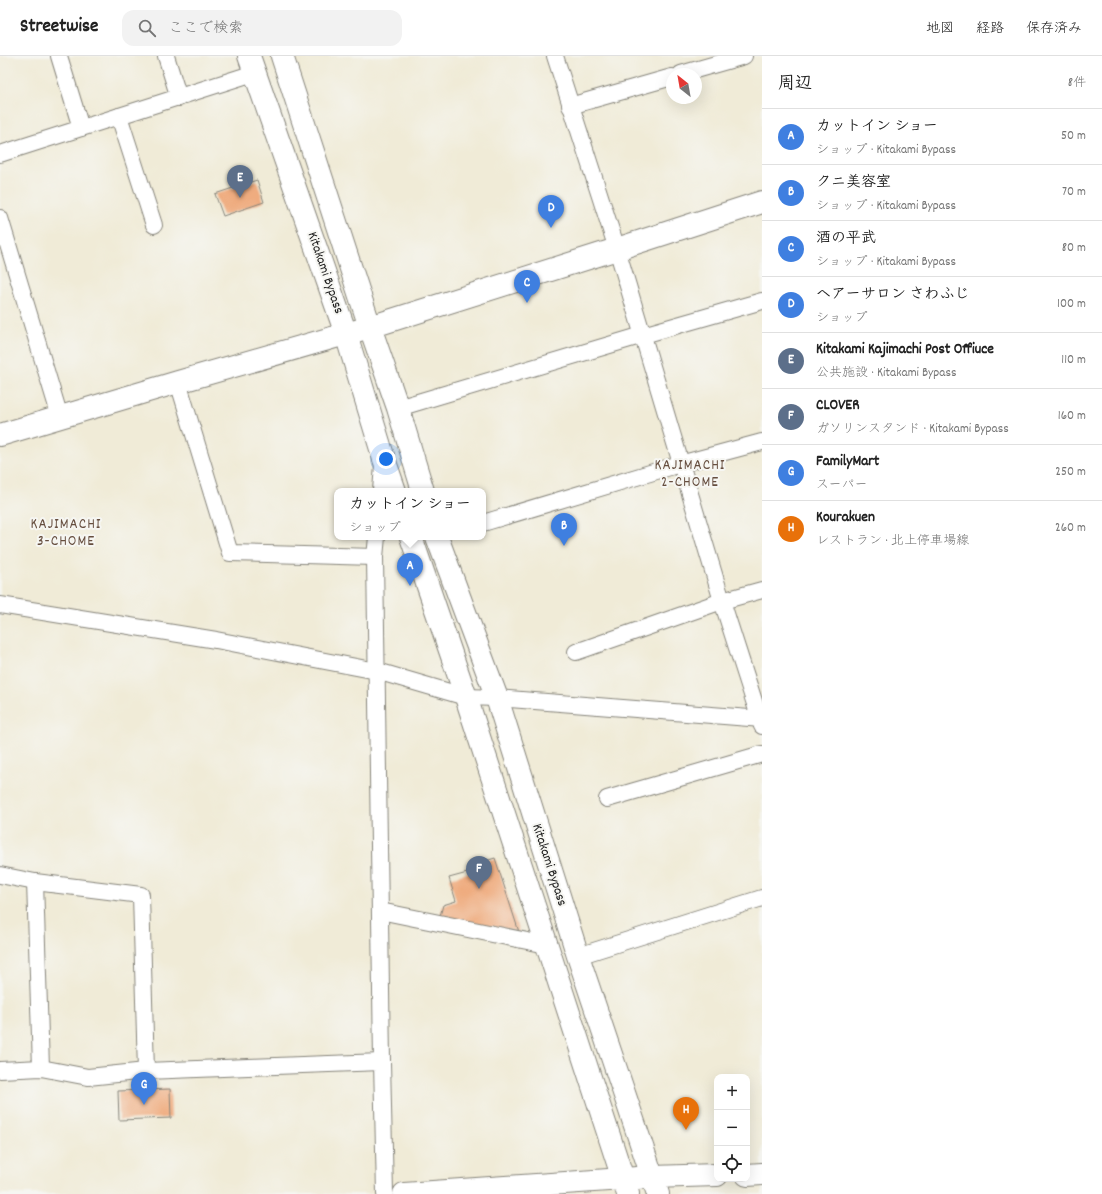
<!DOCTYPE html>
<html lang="ja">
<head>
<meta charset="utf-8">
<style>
	body { margin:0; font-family:Dekko,"Klee One",sans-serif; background:#f2f2f2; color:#222 }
	.controls { position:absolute; right:12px; bottom:12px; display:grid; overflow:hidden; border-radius:8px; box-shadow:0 4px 16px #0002 }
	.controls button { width:36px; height:36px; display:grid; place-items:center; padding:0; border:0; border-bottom:1px solid #e0e0e0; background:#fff; color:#222; font:20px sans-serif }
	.compass { position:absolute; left:666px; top:12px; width:36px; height:36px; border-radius:50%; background:#fff; box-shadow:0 4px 16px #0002; rotate:329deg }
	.you { position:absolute; left:386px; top:403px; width:14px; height:14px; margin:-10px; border:3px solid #fff; border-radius:50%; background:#1a73e8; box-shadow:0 0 0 6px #1a73e833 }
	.badge { display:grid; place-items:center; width:26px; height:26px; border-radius:50%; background:#c8321e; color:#fff; font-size:13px; font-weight:700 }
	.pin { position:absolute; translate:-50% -33px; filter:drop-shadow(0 1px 2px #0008) }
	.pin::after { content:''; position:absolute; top:21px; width:14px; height:12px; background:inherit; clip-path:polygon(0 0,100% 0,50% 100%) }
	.popup { position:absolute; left:334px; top:432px; width:152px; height:52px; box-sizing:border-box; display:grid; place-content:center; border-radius:8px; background:#fff; filter:drop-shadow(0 1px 3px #0005); font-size:13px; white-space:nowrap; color:#767676 }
	.popup b { font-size:15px; color:#222 }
	.popup::after { content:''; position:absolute; left:50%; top:100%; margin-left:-8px; border:8px solid transparent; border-top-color:#fff }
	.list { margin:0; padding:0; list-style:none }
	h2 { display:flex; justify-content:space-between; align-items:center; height:52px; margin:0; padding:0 16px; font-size:17px }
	h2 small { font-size:13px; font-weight:400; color:#767676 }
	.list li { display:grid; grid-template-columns:26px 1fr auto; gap:12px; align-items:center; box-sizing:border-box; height:56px; padding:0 16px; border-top:1px solid #e0e0e0 }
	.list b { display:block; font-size:15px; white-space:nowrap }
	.list p { margin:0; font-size:13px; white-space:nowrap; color:#767676 }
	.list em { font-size:13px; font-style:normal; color:#767676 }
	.icon { flex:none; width:22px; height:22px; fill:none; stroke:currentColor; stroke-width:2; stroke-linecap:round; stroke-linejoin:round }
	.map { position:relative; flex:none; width:762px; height:1138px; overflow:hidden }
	header { display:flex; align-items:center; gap:24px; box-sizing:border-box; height:56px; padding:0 20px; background:#fff; border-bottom:1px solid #e0e0e0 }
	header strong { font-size:19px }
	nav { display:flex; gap:22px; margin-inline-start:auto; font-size:14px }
	.search { width:280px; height:36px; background:#f2f2f2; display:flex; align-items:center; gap:10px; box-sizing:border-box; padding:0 14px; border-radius:12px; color:#767676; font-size:15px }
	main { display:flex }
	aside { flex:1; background:#fff }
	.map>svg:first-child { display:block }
	.building { fill:#efac7f }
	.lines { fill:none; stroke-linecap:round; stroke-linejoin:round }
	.street-casing { stroke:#86847a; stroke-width:18 }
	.secondary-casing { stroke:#86847a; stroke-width:24 }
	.highway-casing { stroke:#86847a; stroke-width:24 }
	.street { stroke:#fff; stroke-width:16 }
	.secondary { stroke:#fff; stroke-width:22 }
	.highway { stroke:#fff; stroke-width:22 }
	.labels { text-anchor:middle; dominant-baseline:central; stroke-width:4; stroke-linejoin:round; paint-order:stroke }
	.street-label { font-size:14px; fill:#1c1c1c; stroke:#f6f6f2 }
	.neighbourhood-label { font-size:15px; letter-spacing:1px; fill:#664e3f; stroke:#f6f6f2 }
</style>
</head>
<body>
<header>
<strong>Streetwise</strong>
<div class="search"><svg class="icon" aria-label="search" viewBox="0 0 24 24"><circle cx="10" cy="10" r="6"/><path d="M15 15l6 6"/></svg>ここで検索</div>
<nav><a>地図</a><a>経路</a><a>保存済み</a></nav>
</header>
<main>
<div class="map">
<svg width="762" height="1138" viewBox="0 0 762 1138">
	<rect width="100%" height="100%" fill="#f6f6f2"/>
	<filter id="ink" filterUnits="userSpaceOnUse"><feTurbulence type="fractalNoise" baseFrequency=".025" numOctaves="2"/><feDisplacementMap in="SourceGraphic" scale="8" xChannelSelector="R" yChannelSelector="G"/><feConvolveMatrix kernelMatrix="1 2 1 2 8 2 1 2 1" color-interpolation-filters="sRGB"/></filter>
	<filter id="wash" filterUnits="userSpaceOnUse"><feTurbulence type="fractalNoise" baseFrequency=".012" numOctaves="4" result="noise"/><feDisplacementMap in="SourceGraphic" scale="16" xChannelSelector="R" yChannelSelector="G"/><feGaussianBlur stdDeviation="0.9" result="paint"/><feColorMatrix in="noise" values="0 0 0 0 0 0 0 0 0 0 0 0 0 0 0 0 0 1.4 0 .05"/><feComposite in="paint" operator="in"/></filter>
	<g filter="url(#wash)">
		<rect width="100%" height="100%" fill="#f0ebd7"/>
		<g id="blocks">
			<!-- building -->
			<g class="building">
				<polygon points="257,124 264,146 223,160 215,138"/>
				<polygon points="495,802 519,876 440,860 443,849 456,845 449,822 471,816 469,810"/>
				<polygon points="170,1033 171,1062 119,1064 118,1035"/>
			</g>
		</g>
	</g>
	<g filter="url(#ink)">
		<use href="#blocks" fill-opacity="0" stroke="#86847a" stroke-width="1"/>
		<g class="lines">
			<defs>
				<g id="street">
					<polyline points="59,0 81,72"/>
					<polyline points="166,0 179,42"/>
					<polyline points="555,0 617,193 722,545 762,670"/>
					<polyline points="681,18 744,0"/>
					<polyline points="570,50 672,21"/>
					<polyline points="119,60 154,169"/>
					<polyline points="0,98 254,17"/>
					<polyline points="0,162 60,361"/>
					<polyline points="178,326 230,497 375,501"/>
					<polyline points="398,352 643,279 762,245"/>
					<polyline points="381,435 383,409"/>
					<polyline points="483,467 680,408 762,386"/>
					<polyline points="377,481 375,501 382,1006 385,1138"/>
					<polyline points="0,549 216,584 377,615 466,641 497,642 762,663"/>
					<polyline points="576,596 722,545 762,534"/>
					<polyline points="607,743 762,698"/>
					<polyline points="0,819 35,826 141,839 146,1015"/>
					<polyline points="35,826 41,1012"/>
					<polyline points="380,855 547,889"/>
					<polyline points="578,900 762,842"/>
					<polyline points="0,1014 41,1012 88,1021 146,1015 382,1006"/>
				</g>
				<g id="secondary">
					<polyline points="0,379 178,326 370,271 617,193 762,146"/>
					<polyline points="747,1119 762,1118"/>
					<polyline points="404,1138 652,1121 717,1119"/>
				</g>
				<g id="highway">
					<polyline points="249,0 346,278 384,403 395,435"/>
					<polyline points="282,0 370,271 398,352 423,435"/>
					<polyline points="411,481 466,641 628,1138"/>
					<polyline points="437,481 497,642 578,900 658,1138"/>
				</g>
			</defs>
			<!-- street casing -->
			<use href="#street" class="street-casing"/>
			<!-- secondary casing -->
			<use href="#secondary" class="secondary-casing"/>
			<!-- highway casing -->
			<use href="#highway" class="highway-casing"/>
			<!-- street -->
			<use href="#street" class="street"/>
			<!-- secondary -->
			<use href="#secondary" class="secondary"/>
			<!-- highway -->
			<use href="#highway" class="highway"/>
		</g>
	</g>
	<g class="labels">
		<!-- street labels -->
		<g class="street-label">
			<text transform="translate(325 217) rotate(71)">Kitakami Bypass</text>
			<text transform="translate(549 809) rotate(72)">Kitakami Bypass</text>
		</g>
		<!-- neighbourhood labels -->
		<g class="neighbourhood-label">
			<text x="690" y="410">KAJIMACHI<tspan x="690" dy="17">2-CHOME</tspan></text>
			<text x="66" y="469">KAJIMACHI<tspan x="66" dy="17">3-CHOME</tspan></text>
		</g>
	</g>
</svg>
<div class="controls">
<button>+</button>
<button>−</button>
<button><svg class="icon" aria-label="locate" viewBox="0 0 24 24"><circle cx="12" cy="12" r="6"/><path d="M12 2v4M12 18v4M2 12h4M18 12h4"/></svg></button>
</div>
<svg class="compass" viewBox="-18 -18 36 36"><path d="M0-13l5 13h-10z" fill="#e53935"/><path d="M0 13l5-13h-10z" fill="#767676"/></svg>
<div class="you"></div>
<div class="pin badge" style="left:410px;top:530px;background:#3f7fe0">A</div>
<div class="popup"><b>カットイン ショー</b>ショップ</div>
<div class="pin badge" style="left:564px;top:490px;background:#3f7fe0">B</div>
<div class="pin badge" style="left:527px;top:247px;background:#3f7fe0">C</div>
<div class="pin badge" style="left:551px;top:172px;background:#3f7fe0">D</div>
<div class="pin badge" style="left:240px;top:142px;background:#5c6f8a">E</div>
<div class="pin badge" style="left:479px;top:833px;background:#5c6f8a">F</div>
<div class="pin badge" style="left:144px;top:1049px;background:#3f7fe0">G</div>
<div class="pin badge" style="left:686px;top:1074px;background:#e8710a">H</div>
</div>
<aside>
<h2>周辺<small>8件</small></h2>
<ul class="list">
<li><span class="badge" style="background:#3f7fe0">A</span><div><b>カットイン ショー</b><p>ショップ · Kitakami Bypass</p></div><em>50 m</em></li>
<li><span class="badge" style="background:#3f7fe0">B</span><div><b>クニ美容室</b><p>ショップ · Kitakami Bypass</p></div><em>70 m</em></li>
<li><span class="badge" style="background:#3f7fe0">C</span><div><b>酒の平武</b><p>ショップ · Kitakami Bypass</p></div><em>80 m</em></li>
<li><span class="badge" style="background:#3f7fe0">D</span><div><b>ヘアーサロン さわふじ</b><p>ショップ</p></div><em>100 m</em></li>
<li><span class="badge" style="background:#5c6f8a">E</span><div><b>Kitakami Kajimachi Post Offiuce</b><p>公共施設 · Kitakami Bypass</p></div><em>110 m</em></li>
<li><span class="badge" style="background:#5c6f8a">F</span><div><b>CLOVER</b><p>ガソリンスタンド · Kitakami Bypass</p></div><em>160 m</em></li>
<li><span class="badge" style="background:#3f7fe0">G</span><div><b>FamilyMart</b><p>スーパー</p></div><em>250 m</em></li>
<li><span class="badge" style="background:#e8710a">H</span><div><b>Kourakuen</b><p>レストラン · 北上停車場線</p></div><em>260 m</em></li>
</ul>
</aside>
</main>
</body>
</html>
